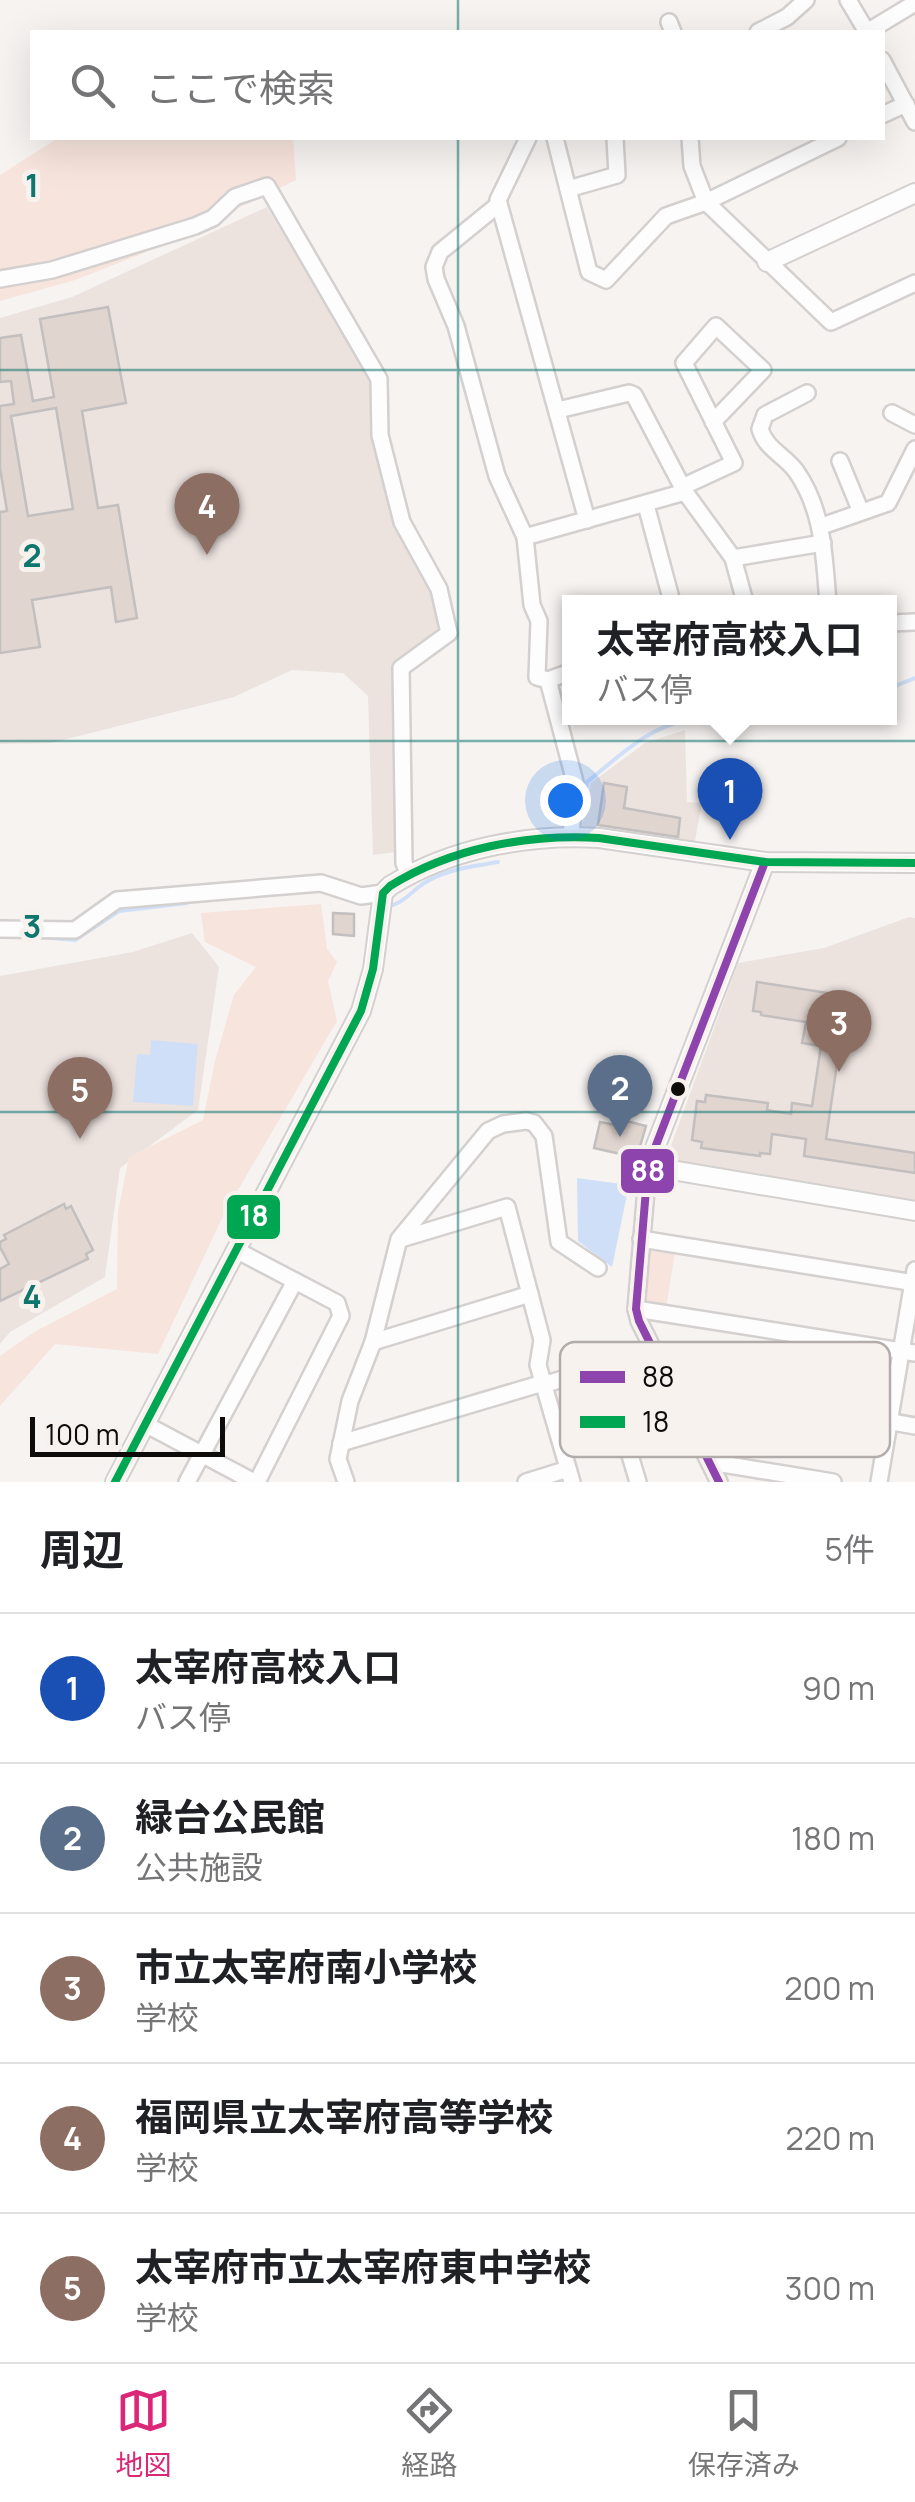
<!DOCTYPE html>
<html lang="ja">
<head>
<meta charset="utf-8">
<style>
	body { margin:0; font-family:Manrope,"Noto Sans JP",sans-serif; background:#f2f2f2; color:#202124 }
	.scale { position:absolute; left:30px; bottom:25px; width:195px; box-sizing:border-box; padding-left:10px; border:5px solid #0e0c0b; border-top:0; font-size:28px; line-height:35px; white-space:nowrap; color:#0e0c0b; -webkit-text-stroke:8px #f8f2ef; paint-order:stroke }
	.you { position:absolute; left:565px; top:800px; width:35px; height:35px; margin:-25px; border:8px solid #fff; border-radius:50%; background:#1a73e8; box-shadow:0 0 0 15px #1a73e833 }
	.badge { display:grid; place-items:center; width:65px; height:65px; border-radius:50%; background:#db2777; color:#fff; font-size:32px; font-weight:700 }
	.pin { position:absolute; translate:-50% -82px; filter:drop-shadow(0 2px 5px #0008) }
	.pin::after { content:''; position:absolute; top:52px; width:35px; height:30px; background:inherit; clip-path:polygon(0 0,100% 0,50% 100%) }
	.popup { position:absolute; left:562px; top:595px; width:335px; height:130px; box-sizing:border-box; display:grid; place-content:center; border-radius:0px; background:#fff; filter:drop-shadow(0 2px 8px #0005); font-size:32px; white-space:nowrap; color:#757577 }
	.popup b { font-size:38px; color:#202124 }
	.popup::after { content:''; position:absolute; left:50%; top:100%; margin-left:-20px; border:20px solid transparent; border-top-color:#fff }
	.list { margin:0; padding:0; list-style:none }
	h2 { display:flex; justify-content:space-between; align-items:center; height:130px; margin:0; padding:0 40px; font-size:42px }
	h2 small { font-size:32px; font-weight:400; color:#757577 }
	.list li { display:grid; grid-template-columns:65px 1fr auto; gap:30px; align-items:center; box-sizing:border-box; height:150px; padding:0 40px; border-top:2px solid #e0e0e0 }
	.list b { display:block; font-size:38px; white-space:nowrap }
	.list p { margin:0; font-size:32px; white-space:nowrap; color:#757577 }
	.list em { font-size:32px; font-style:normal; color:#757577 }
	.icon { flex:none; width:55px; height:55px; fill:none; stroke:currentColor; stroke-width:2; stroke-linecap:round; stroke-linejoin:round }
	.map { position:relative; flex:none; width:915px; height:1482px; overflow:hidden }
	.search { position:absolute; background:#fff; box-shadow:0 10px 40px #0002; left:30px; right:30px; top:30px; height:110px; display:flex; align-items:center; gap:25px; box-sizing:border-box; padding:0 35px; border-radius:0px; color:#757577; font-size:38px }
	.sheet { height:880px; background:#fff }
	nav { display:flex; justify-content:space-around; align-items:center; box-sizing:border-box; height:140px; border-top:2px solid #e0e0e0; background:#fff; font-size:28px; color:#757577 }
	nav a { display:grid; justify-items:center; gap:5px }
	nav .on { color:#db2777 }
	.map>svg:first-child { display:block }
	.built { fill:#ece3df }
	.green { fill:#f7e4dc }
	.water { fill:#d0dff8 }
	.lines { fill:none; stroke-linecap:round; stroke-linejoin:round }
	.stream { stroke:#d0dff8; stroke-width:4 }
	.building { fill:#e1d5cf; stroke:#c2bfbe; stroke-width:2.5; fill-rule:evenodd }
	.minor-casing { stroke:#d3d0cf; stroke-width:20 }
	.tertiary-casing { stroke:#d3d0cf; stroke-width:22 }
	.minor { stroke:#fefdfd; stroke-width:15 }
	.tertiary { stroke:#fefdfd; stroke-width:18 }
	.bus-1-casing { stroke:#f8f2ef; stroke-width:15 }
	.bus-2-casing { stroke:#f8f2ef; stroke-width:15 }
	.bus-1 { stroke:#8e44ad; stroke-width:8 }
	.bus-2 { stroke:#00a651; stroke-width:8 }
	.grid { fill:none; stroke:#0f766e; stroke-width:2.5; stroke-opacity:0.55 }
	.bus-dot { fill:#0e0c0b; stroke:#f8f2ef; stroke-width:4 }
	.key { fill:#f8f2ef; stroke:#b2adab; stroke-width:2.5 }
	.key-label { font-size:28px; fill:#0e0c0b }
	.grid-label { font-size:32px; text-anchor:middle; font-weight:bold; fill:#0f766e; stroke:#f8f2ef; stroke-width:10; stroke-linejoin:round; paint-order:stroke }
	.line-badge { stroke:#f8f2ef; stroke-width:4 }
	.badge-label { font-size:28px; text-anchor:middle; font-weight:bold; fill:#fff }
</style>
</head>
<body>
<div class="map">
<svg width="915" height="1482" viewBox="0 0 915 1482">
	<rect width="100%" height="100%" fill="#f6f3f1"/>
	<!-- built -->
	<g class="built">
		<polygon points="267,207 372,382 370,424 395,526 432,584 444,630 394,665 397,852 373,855 368,696 343,673 292,670 234,697 51,743 0,744 0,318 72,297"/>
		<polygon points="685,730 687,802 702,803 694,846 582,827 591,783 645,743"/>
		<polygon points="909,917 915,918 915,1202 665,1162 738,963 824,948"/>
		<polygon points="192,933 219,967 198,1110 120,1168 105,1277 10,1332 0,1344 0,976 133,952"/>
	</g>
	<!-- green -->
	<g class="green">
		<polygon points="58,138 293,138 296,180 144,253 75,280 0,301 0,175"/>
		<polygon points="321,904 327,949 337,962 328,981 337,1021 224,1214 158,1354 55,1344 0,1406 0,1356 36,1331 117,1289 118,1212 129,1157 203,1120 215,1061 234,995 256,967 205,942 201,913"/>
		<polygon points="647,1249 675,1252 666,1308 651,1305 644,1295"/>
	</g>
	<!-- water -->
	<g class="water">
		<polygon points="151,1040 198,1044 193,1106 133,1102 137,1054 150,1055"/>
		<polygon points="577,1178 629,1185 612,1267 578,1241"/>
	</g>
	<g class="lines">
		<!-- stream -->
		<g class="stream">
			<polyline points="890,688 915,678"/>
			<path d="M579 824 587 782C616 759 650 725 687 721 725 718 768 728 805 718"/>
			<path d="M393 905C408 900 413 889 426 882 447 869 474 866 498 862"/>
			<polyline points="30,936 75,940 119,911 187,903"/>
		</g>
	</g>
	<!-- building -->
	<g class="building">
		<path d="M108 307 126 403 82 411 98 508 118 505 137 618 116 622 111 587 32 600 40 647 0 653V512L7 511 0 468V406L14 404 11 381 0 382V338L21 335 33 401 54 397 40 319ZM56 408 73 509 28 516 11 416Z"/>
		<polygon points="604,783 627,787 624,808 680,818 678,837 598,825"/>
		<polygon points="333,913 354,914 354,936 333,934"/>
		<polygon points="757,982 847,996 826,1139 915,1153 915,1173 804,1156 806,1139 772,1134 770,1154 760,1153 760,1156 701,1148 702,1142 692,1140 697,1101 705,1102 706,1095 768,1103 767,1110 791,1114 792,1103 812,1106 821,1046 802,1043 806,1022 761,1015 761,1012 753,1011"/>
		<polygon points="622,1120 646,1126 638,1153 627,1149 625,1155 594,1148 600,1122 620,1126"/>
		<polygon points="64,1204 66,1209 71,1206 93,1250 86,1254 88,1259 0,1301 0,1269 9,1264 0,1247 0,1242 6,1239 4,1235"/>
	</g>
	<g class="lines">
		<defs>
			<g id="minor">
				<polyline points="848,0 867,32 915,3"/>
				<polyline points="669,22 673,32"/>
				<polyline points="758,32 787,17 806,0"/>
				<polyline points="882,60 915,122"/>
				<polyline points="882,115 906,104"/>
				<polyline points="528,138 498,200 587,520"/>
				<polyline points="555,138 589,272 606,280 666,216 706,202 838,138"/>
				<polyline points="690,138 692,166 706,202 831,322 915,283"/>
				<polyline points="568,189 617,175 615,138"/>
				<polyline points="499,204 440,252 434,267 436,279 456,326 497,476 525,537 685,492"/>
				<polyline points="0,279 52,270 195,226 213,218 235,197 267,186 379,379 380,435 402,522 439,589 449,633 401,668 404,863 409,875"/>
				<path d="M807 393 765 415 760 429C766 449 784 455 796 471 824 511 824 557 828 602"/>
				<polyline points="558,410 629,393 634,395 685,492 733,558 745,602"/>
				<polyline points="892,413 915,425"/>
				<polyline points="840,461 861,512"/>
				<polyline points="682,487 734,463 684,363 716,326 763,370 713,422"/>
				<polyline points="646,505 672,602"/>
				<polyline points="822,526 888,503 915,449"/>
				<polyline points="525,537 532,605 539,621 537,677 548,680"/>
				<polyline points="733,558 823,543"/>
				<polyline points="890,623 915,622"/>
				<polyline points="570,672 548,680 575,782 571,837"/>
				<polyline points="0,929 75,930 117,900 321,883 361,896 383,893"/>
				<polyline points="648,1166 636,1309 639,1321 719,1482"/>
				<polyline points="401,1239 507,1207 542,1340 538,1365 572,1482"/>
				<polyline points="641,1239 915,1283"/>
				<polyline points="236,1250 337,1303 341,1316 257,1482"/>
				<polyline points="636,1309 915,1353"/>
				<polyline points="373,1342 530,1294"/>
				<polyline points="670,1382 915,1426"/>
				<polyline points="543,1385 653,1351"/>
				<polyline points="145,1424 254,1482"/>
				<polyline points="341,1443 543,1383"/>
				<polyline points="710,1462 833,1482"/>
				<polyline points="187,1482 295,1281"/>
				<polyline points="346,1482 338,1459 350,1401 373,1342 399,1239 488,1131 503,1124 526,1121 534,1123 544,1136 559,1242 598,1268"/>
				<polyline points="526,1482 568,1469"/>
				<polyline points="638,1482 626,1442 689,1421"/>
				<polyline points="879,1482 915,1270"/>
			</g>
			<g id="tertiary">
				<polyline points="767,262 915,193"/>
				<polyline points="765,862 648,1166 915,1211"/>
				<path d="M115 1482 361 1011 373 969 383 893 390 886C451 848 527 834 599 838L765 862 915 863"/>
			</g>
		</defs>
		<!-- minor casing -->
		<use href="#minor" class="minor-casing"/>
		<!-- tertiary casing -->
		<use href="#tertiary" class="tertiary-casing"/>
		<!-- minor -->
		<use href="#minor" class="minor"/>
		<!-- tertiary -->
		<use href="#tertiary" class="tertiary"/>
		<defs>
			<polyline id="bus-1" points="719,1482 639,1321 636,1309 648,1166 765,862"/>
			<path id="bus-2" d="M115 1482 361 1011 373 969 383 893 390 886C451 848 527 834 599 838L765 862 915 863"/>
		</defs>
		<!-- bus-1 casing -->
		<use href="#bus-1" class="bus-1-casing"/>
		<!-- bus-2 casing -->
		<use href="#bus-2" class="bus-2-casing"/>
		<!-- bus-1 -->
		<use href="#bus-1" class="bus-1"/>
		<!-- bus-2 -->
		<use href="#bus-2" class="bus-2"/>
	</g>
	<!-- grid -->
	<path class="grid" d="M458 0V32M458 138V1482M0 370H915M0 741H915M0 1112H915"/>
	<!-- markers -->
	<circle class="bus-dot" cx="678" cy="1089" r="9"/>
	<!-- legend -->
	<rect x="560" y="1342" width="330" height="115" rx="15" class="key"/>
	<rect x="580" y="1371" width="45" height="12" fill="#8e44ad"/>
	<rect x="580" y="1416" width="45" height="12" fill="#00a651"/>
	<g class="key-label">
		<text x="642" y="1387">88</text>
		<text x="642" y="1432">18</text>
	</g>
	<g class="grid-label">
		<text x="32" y="197">1</text>
		<text x="32" y="567">2</text>
		<text x="32" y="938">3</text>
		<text x="32" y="1308">4</text>
	</g>
	<g class="line-badge">
		<rect x="619" y="1147" width="57" height="48" rx="10" fill="#8e44ad"/>
		<rect x="225" y="1193" width="57" height="48" rx="10" fill="#00a651"/>
	</g>
	<g class="badge-label">
		<text x="648" y="1181">88</text>
		<text x="254" y="1226">18</text>
	</g>
</svg>
<div class="scale">100 m</div>
<div class="you"></div>
<div class="pin badge" style="left:730px;top:840px;background:#1a4fb4">1</div>
<div class="popup"><b>太宰府高校入口</b>バス停</div>
<div class="pin badge" style="left:620px;top:1137px;background:#5c6f8a">2</div>
<div class="pin badge" style="left:839px;top:1072px;background:#8d6e63">3</div>
<div class="pin badge" style="left:207px;top:555px;background:#8d6e63">4</div>
<div class="pin badge" style="left:80px;top:1139px;background:#8d6e63">5</div>
<div class="search"><svg class="icon" aria-label="search" viewBox="0 0 24 24"><circle cx="10" cy="10" r="6"/><path d="M15 15l6 6"/></svg>ここで検索</div>
</div>
<section class="sheet">
<h2>周辺<small>5件</small></h2>
<ul class="list">
<li><span class="badge" style="background:#1a4fb4">1</span><div><b>太宰府高校入口</b><p>バス停</p></div><em>90 m</em></li>
<li><span class="badge" style="background:#5c6f8a">2</span><div><b>緑台公民館</b><p>公共施設</p></div><em>180 m</em></li>
<li><span class="badge" style="background:#8d6e63">3</span><div><b>市立太宰府南小学校</b><p>学校</p></div><em>200 m</em></li>
<li><span class="badge" style="background:#8d6e63">4</span><div><b>福岡県立太宰府高等学校</b><p>学校</p></div><em>220 m</em></li>
<li><span class="badge" style="background:#8d6e63">5</span><div><b>太宰府市立太宰府東中学校</b><p>学校</p></div><em>300 m</em></li>
</ul>
</section>
<nav>
<a class="on"><svg class="icon" aria-label="map" viewBox="0 0 24 24"><path d="M3 6l6-2 6 2 6-2v14l-6 2-6-2-6 2zM9 4v14M15 6v14"/></svg>地図</a>
<a><svg class="icon" aria-label="directions" viewBox="0 0 24 24"><path d="M12 3l9 9-9 9-9-9zM9 14v-3h6M13 9l2 2-2 2"/></svg>経路</a>
<a><svg class="icon" aria-label="saved" viewBox="0 0 24 24"><path d="M7 4h10v16l-5-4-5 4z"/></svg>保存済み</a>
</nav>
</body>
</html>
